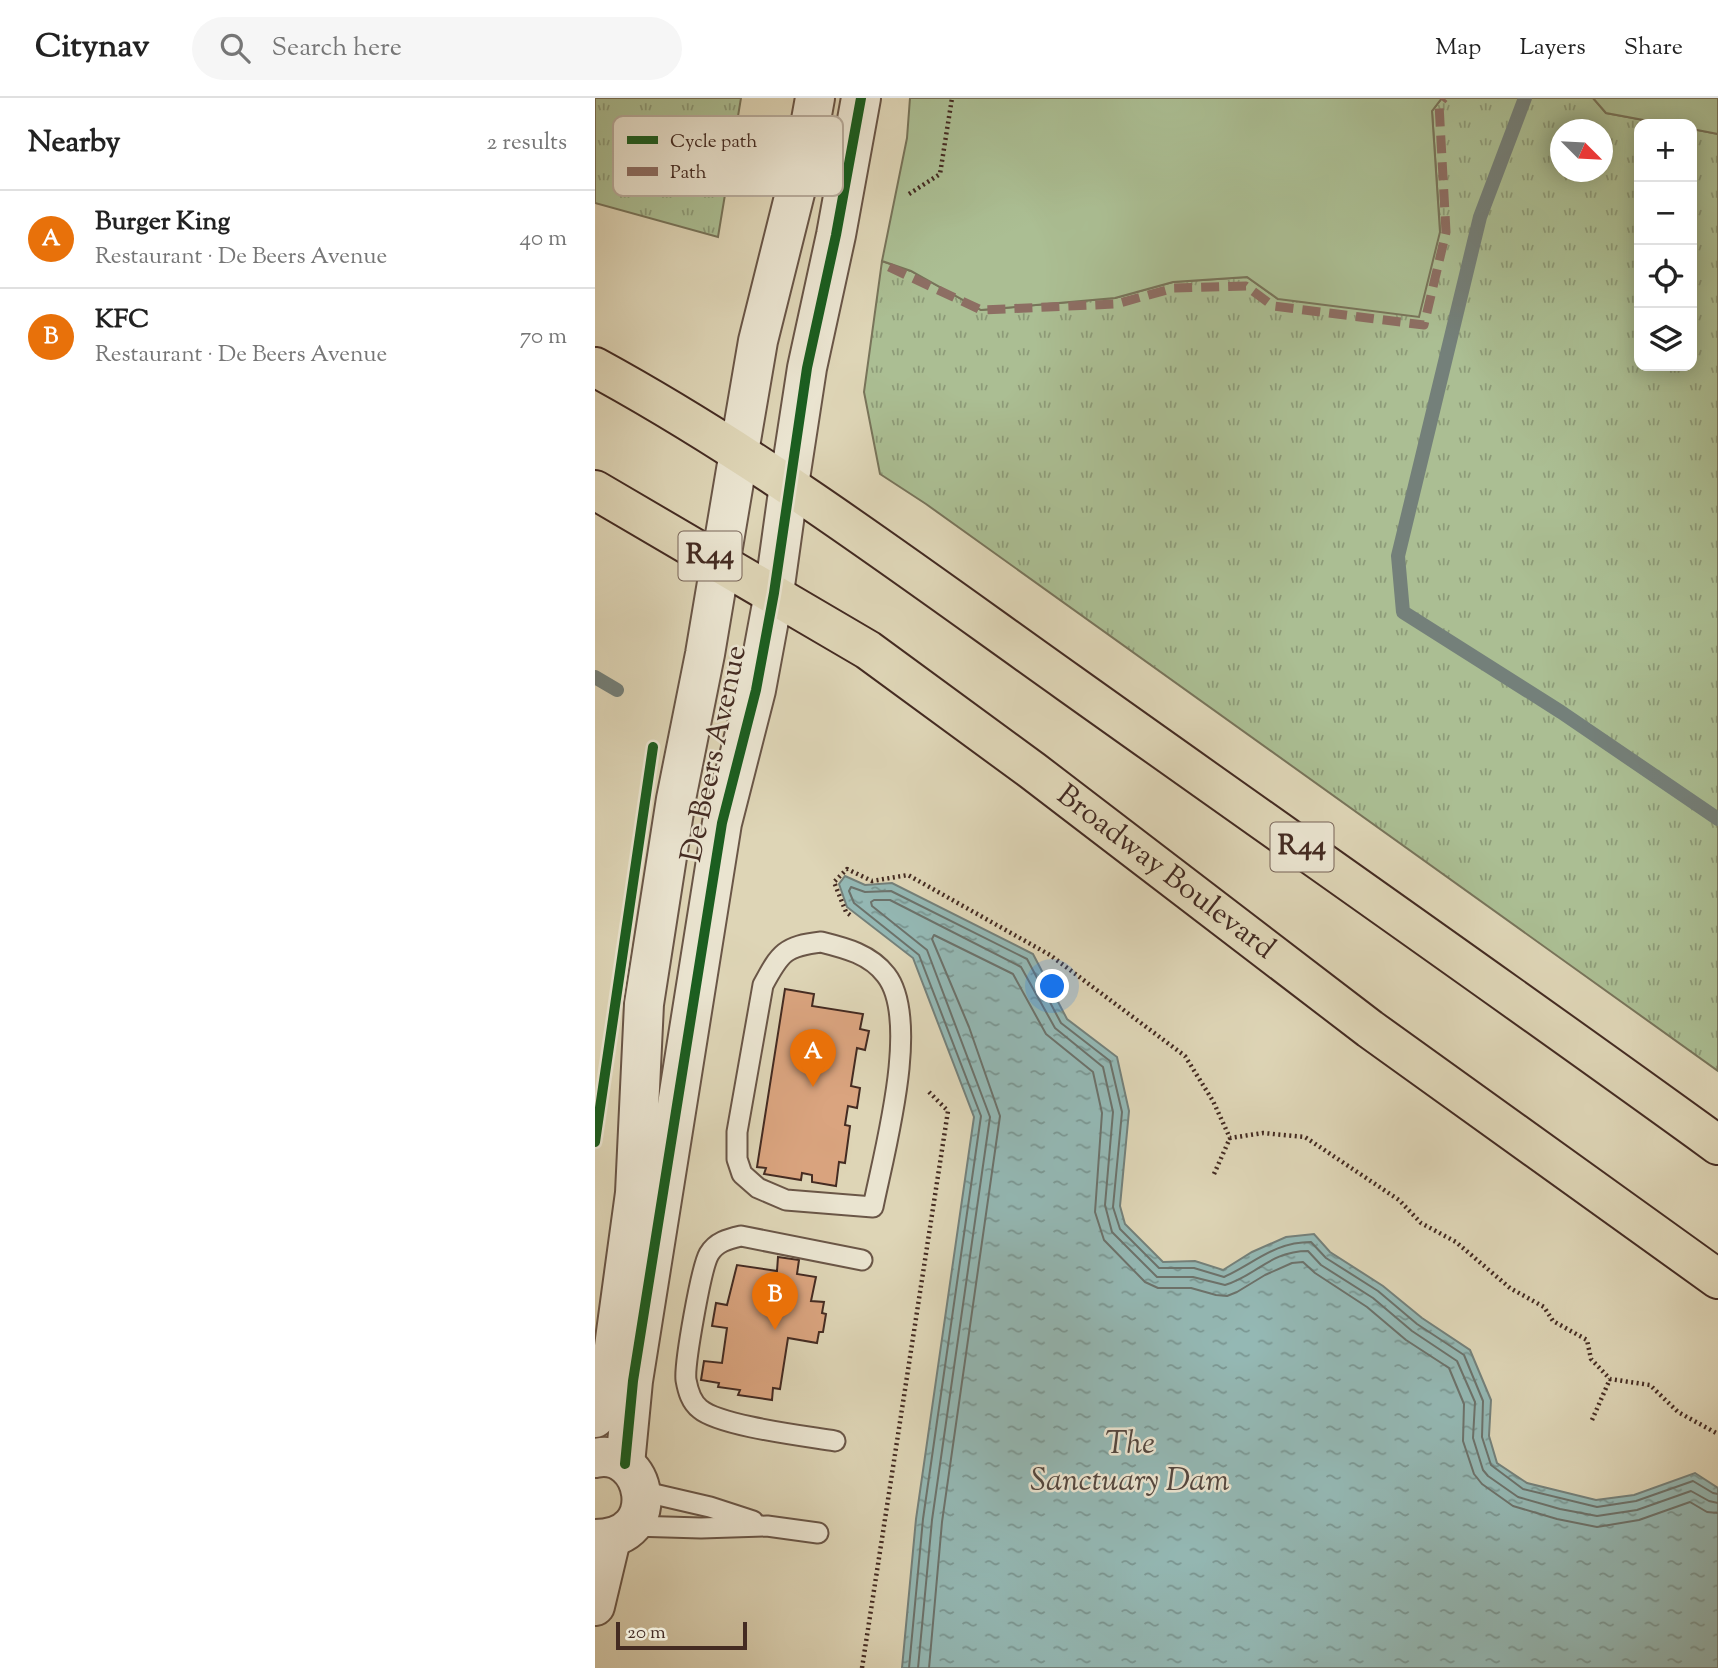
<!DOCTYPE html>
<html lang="en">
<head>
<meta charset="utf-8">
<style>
	body { margin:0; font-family:"Sorts Mill Goudy",serif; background:#f6f6f6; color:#222 }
	.controls { position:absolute; right:21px; top:21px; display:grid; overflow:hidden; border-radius:14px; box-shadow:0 4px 18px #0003 }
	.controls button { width:63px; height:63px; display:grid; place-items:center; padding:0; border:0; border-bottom:2px solid #e0e0e0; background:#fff; color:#222; font:35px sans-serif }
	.compass { position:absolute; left:955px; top:21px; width:63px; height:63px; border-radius:50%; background:#fff; box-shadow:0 4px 18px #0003; rotate:114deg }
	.scale { position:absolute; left:21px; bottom:18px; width:131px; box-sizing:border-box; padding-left:7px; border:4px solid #442b22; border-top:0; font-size:19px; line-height:24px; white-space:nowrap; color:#442b22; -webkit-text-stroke:5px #eae4d0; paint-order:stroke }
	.you { position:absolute; left:458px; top:889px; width:24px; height:24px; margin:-18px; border:5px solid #fff; border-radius:50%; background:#1a73e8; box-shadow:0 0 0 10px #1a73e833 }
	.badge { display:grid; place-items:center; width:46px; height:46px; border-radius:50%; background:#ea580c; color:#fff; font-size:23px; font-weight:700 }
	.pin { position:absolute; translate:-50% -58px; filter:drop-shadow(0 2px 4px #0008) }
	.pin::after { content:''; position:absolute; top:37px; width:24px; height:21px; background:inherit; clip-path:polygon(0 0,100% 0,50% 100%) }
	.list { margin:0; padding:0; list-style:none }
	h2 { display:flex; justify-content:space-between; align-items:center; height:91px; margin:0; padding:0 28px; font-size:30px }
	h2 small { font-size:23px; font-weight:400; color:#767676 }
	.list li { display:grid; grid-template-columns:46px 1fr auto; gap:21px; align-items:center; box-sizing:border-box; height:98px; padding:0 28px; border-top:2px solid #e0e0e0 }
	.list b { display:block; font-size:26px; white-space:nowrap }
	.list p { margin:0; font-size:23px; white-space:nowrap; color:#767676 }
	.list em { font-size:23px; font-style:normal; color:#767676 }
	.icon { flex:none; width:38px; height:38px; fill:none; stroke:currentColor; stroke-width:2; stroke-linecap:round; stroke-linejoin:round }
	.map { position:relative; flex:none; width:1123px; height:1570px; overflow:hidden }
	header { display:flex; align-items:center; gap:42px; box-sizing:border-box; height:98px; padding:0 35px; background:#fff; border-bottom:2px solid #e0e0e0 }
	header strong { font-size:33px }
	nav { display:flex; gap:38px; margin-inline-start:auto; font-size:24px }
	.search { width:490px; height:63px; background:#f6f6f6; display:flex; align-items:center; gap:18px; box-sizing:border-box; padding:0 24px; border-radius:38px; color:#767676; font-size:26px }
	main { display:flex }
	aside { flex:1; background:#fff }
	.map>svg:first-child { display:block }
	.grass { fill:url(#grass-tufts); stroke:#78745a; stroke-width:2; fill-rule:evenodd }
	.park { fill:#abbe93; stroke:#78745a; stroke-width:2 }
	.water { fill:url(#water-ripples); stroke:#74807a; stroke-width:2 }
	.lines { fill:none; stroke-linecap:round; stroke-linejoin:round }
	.shore { stroke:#6c726b; stroke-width:2 }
	.stream { stroke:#74807a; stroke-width:14 }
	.building { fill:#daa47f; stroke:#442b22; stroke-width:2 }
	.service-casing { stroke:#6a5647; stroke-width:23 }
	.minor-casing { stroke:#6a5647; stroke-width:42 }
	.tertiary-casing { stroke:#6a5647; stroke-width:42 }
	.primary-casing { stroke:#442b22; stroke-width:42 }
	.path { stroke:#442b22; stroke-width:4.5; stroke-dasharray:2 3.5; stroke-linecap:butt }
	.service { stroke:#eae4d0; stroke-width:19 }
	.minor { stroke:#eae4d0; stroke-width:38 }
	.tertiary { stroke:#eae4d0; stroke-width:38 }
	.primary { stroke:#ded5b6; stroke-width:38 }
	.quiet { stroke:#8d6e63; stroke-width:9; stroke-dasharray:18 9; stroke-linecap:butt }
	.cycleway-casing { stroke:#eae4d0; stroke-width:15 }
	.cycleway { stroke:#1b5e20; stroke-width:10 }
	.labels { text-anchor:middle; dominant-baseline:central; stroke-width:5; stroke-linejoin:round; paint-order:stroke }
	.shield { fill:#eae4d0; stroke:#766256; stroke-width:2 }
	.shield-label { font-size:28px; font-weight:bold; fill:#442b22 }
	.street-label { font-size:30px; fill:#442b22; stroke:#eae4d0 }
	.water-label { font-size:32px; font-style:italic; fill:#54473f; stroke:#eae4d0 }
	.key { fill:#eae4d0; stroke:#b8ac9c; stroke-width:2 }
	.key-label { font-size:19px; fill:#442b22 }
</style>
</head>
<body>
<header>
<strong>Citynav</strong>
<div class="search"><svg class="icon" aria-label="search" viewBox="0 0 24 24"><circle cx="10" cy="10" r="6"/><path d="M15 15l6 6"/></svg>Search here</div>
<nav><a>Map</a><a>Layers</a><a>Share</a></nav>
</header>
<main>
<aside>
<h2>Nearby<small>2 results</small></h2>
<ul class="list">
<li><span class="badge" style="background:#e8710a">A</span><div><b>Burger King</b><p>Restaurant · De Beers Avenue</p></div><em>40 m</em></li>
<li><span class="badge" style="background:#e8710a">B</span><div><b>KFC</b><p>Restaurant · De Beers Avenue</p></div><em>70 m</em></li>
</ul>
</aside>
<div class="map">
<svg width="1123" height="1570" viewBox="0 0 1123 1570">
	<defs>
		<pattern id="grass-tufts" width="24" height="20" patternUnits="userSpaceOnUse" patternTransform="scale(1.75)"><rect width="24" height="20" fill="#abbe93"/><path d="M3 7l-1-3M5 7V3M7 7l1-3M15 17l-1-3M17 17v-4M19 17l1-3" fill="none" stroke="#8d9b78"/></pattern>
		<pattern id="water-ripples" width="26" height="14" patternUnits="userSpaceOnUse" patternTransform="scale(1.75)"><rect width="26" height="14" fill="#94b8b4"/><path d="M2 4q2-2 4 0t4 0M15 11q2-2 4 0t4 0" fill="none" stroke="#7a9692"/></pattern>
	</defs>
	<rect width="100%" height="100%" fill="#ded5b6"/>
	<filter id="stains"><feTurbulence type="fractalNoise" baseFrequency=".00286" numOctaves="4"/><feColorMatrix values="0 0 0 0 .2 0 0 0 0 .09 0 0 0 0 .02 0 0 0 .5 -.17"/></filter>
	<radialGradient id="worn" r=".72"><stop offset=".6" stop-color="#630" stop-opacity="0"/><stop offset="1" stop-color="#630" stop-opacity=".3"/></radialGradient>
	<!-- grass -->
	<g class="grass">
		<polygon points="0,0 146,0 123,139 0,105"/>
		<path d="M847 0H998L1011 15 1070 26H1044V268H1097V31L1123 36V973L331 406 285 376 269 294 287 163 316 173 386 212 520 200 578 184 652 179 683 201 845 134 837 13ZM965 32H1007V74H965Z"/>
	</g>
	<!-- park -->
	<g class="park">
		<polygon points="315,0 847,0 837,13 845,134 824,219 683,201 652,179 578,184 520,200 386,212 316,173 287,163 312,40"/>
		<polygon points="998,0 1123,0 1123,36 1097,31 1097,26 1070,26 1011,15"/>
	</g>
	<!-- water -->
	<polygon class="water" points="250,778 270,787 297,785 438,856 472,921 522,959 534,1013 525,1108 530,1126 568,1164 600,1163 628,1172 657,1154 691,1139 719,1136 735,1154 788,1188 827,1220 875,1252 896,1302 894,1338 902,1365 932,1385 1001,1402 1039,1397 1100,1375 1123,1390 1123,1570 307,1570 321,1421 379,1019 318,860 252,809 244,786"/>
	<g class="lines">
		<!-- shore -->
		<g class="shore">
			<path d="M314 1570 328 1421 386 1018 324 857 259 805 254 793 256 789 270 794 296 793 432 861 466 925 515 963 527 1014 518 1109 525 1131 564 1170H599L629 1179C660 1165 679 1144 716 1144L731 1160 783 1193 822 1226 869 1257 888 1303 887 1339 896 1367 928 1391 1002 1409 1041 1403 1098 1383 1118 1395 1123 1396"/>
			<path d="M323 1570 337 1422 395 1019 332 852 277 808 276 804 279 802H295L426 869 460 930 508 969 518 1014 510 1107 517 1134 562 1179H598L630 1187C661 1178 675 1153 713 1153L726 1167 778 1200 817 1233 862 1263 880 1304 878 1340 888 1372 893 1378 923 1399 965 1411 1002 1418 1042 1412 1096 1393 1114 1403 1123 1405"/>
			<polyline points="334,1570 347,1424 405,1018 374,929 337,841 339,837 418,876 451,936 498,974 507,1015 500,1114 509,1142 550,1184 563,1190 596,1190 621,1197 632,1198 642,1194 670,1177 697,1165 708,1164 720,1175 772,1209 811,1242 854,1270 869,1306 868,1343 879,1376 887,1386 918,1408 962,1421 1002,1429 1044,1422 1095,1404 1112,1414 1123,1415"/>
		</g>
		<!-- stream -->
		<g class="stream">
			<polyline points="930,0 885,119 803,458 808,514 966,614 1123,721"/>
			<polyline points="0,579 22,592"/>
		</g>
	</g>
	<!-- building -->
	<g class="building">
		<polygon points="190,891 219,896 217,908 268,916 265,931 274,933 270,952 262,950 256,988 265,990 262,1010 253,1008 250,1027 255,1028 250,1065 244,1064 241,1088 217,1084 217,1077 207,1075 206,1082 169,1076 171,1070 162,1069"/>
		<polygon points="183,1159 204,1162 202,1176 221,1179 216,1203 229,1204 227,1215 231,1216 228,1234 224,1234 222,1245 193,1240 185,1291 178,1290 177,1302 143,1297 145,1292 123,1289 124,1285 106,1282 109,1263 127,1265 132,1230 117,1228 121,1205 132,1207 142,1167 182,1173"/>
	</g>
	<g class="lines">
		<defs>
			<g id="service">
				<path d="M226 844C250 850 275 856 291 877 326 922 289 1054 278 1109L191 1102 163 1090 147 1076 142 1061V1034L168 887C185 855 190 848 226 844Z"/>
				<path d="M240 1343C210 1338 125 1328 105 1311 96 1304 93 1293 91 1282 89 1267 106 1170 114 1156 121 1144 133 1141 146 1138L267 1162"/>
				<polyline points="46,1393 115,1409 158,1423"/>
				<polyline points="37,1428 106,1430 172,1428 223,1435"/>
			</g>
			<g id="minor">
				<polyline points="144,354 163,243 210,55 220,0"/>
				<polyline points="194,387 212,270 241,137 266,0"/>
			</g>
			<g id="tertiary">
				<polyline points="0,1320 15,1278 40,1095 49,906 81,701 110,556 144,354"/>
				<path d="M0 1360C51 1348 72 1441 0 1441"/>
				<polyline points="30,1366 38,1283 127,725 161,592 179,495 194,387"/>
				<polyline points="0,1508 16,1441"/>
			</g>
			<g id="primary">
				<path d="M0 269C167 360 319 475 474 585 690 739 908 891 1123 1047"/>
				<path id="s1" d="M0 392 273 552 438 673 775 931 1123 1181"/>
			</g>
		</defs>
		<!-- service casing -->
		<use href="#service" class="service-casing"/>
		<!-- minor casing -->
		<use href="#minor" class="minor-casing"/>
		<!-- tertiary casing -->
		<use href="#tertiary" class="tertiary-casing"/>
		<!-- primary casing -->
		<use href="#primary" class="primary-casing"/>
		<!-- path -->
		<g class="path">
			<polyline points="314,96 345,76 357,0"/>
			<polyline points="255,817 251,814 239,784 252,771 277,783 313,777 455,857 590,958 618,1003 635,1040 668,1035 710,1039 804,1102 826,1125 861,1144 915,1190 949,1209 958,1223 992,1242 996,1261 1015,1281 1055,1287 1083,1314 1123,1336"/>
			<polyline points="619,1076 635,1040"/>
			<polyline points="997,1322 1015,1281"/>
			<polyline points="267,1570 353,1013 334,994"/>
		</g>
		<!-- service -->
		<use href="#service" class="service"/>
		<!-- minor -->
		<use href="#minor" class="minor"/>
		<!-- tertiary -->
		<use href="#tertiary" class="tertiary"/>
		<!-- primary -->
		<use href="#primary" class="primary"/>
		<!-- quiet -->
		<polyline class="quiet" points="294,169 386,212 521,206 579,190 651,188 678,208 829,227 851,134 844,6 849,0"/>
		<defs>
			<g id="cycleway">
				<polyline points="0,1044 58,649"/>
				<polyline points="30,1366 38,1283 127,725 161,592 179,495 212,270 241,137 266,0"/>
			</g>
		</defs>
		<!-- cycleway casing -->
		<use href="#cycleway" class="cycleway-casing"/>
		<!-- cycleway -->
		<use href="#cycleway" class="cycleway"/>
	</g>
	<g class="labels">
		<!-- shield labels -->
		<g class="shield">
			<rect x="83.5" y="433.5" width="63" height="49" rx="5"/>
			<rect x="675.5" y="724.5" width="63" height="49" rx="5"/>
		</g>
		<g class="shield-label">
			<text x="115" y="458">R44</text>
			<text x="707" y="749">R44</text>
		</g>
		<!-- street labels -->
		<g class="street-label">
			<text transform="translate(120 656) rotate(-78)">De Beers Avenue</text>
			<text stroke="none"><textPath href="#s1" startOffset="688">Broadway Boulevard</textPath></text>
		</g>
		<!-- water labels -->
		<g class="water-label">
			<text x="535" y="1347">The<tspan x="535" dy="37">Sanctuary Dam</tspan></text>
		</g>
	</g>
	<!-- legend -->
	<rect x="18" y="18" width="230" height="80" rx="10" class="key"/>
	<rect x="32" y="38" width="31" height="8" fill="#1b5e20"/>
	<rect x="32" y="69" width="31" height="9" fill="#8d6e63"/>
	<g class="key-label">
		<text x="75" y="49">Cycle path</text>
		<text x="75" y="80">Path</text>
	</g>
	<rect width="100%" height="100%" filter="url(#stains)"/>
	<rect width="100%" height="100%" fill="url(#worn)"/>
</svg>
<div class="controls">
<button>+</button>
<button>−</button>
<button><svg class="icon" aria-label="locate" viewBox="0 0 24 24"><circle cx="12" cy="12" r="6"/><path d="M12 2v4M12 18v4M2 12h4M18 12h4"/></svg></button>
<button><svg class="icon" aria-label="layers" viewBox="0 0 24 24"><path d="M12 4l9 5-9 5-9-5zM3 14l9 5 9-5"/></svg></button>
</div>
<svg class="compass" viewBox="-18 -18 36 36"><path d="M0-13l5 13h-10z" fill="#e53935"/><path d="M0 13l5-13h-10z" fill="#767676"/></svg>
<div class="scale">20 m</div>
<div class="you"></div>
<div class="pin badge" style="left:218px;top:989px;background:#e8710a">A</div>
<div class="pin badge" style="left:180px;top:1232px;background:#e8710a">B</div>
</div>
</main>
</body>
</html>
